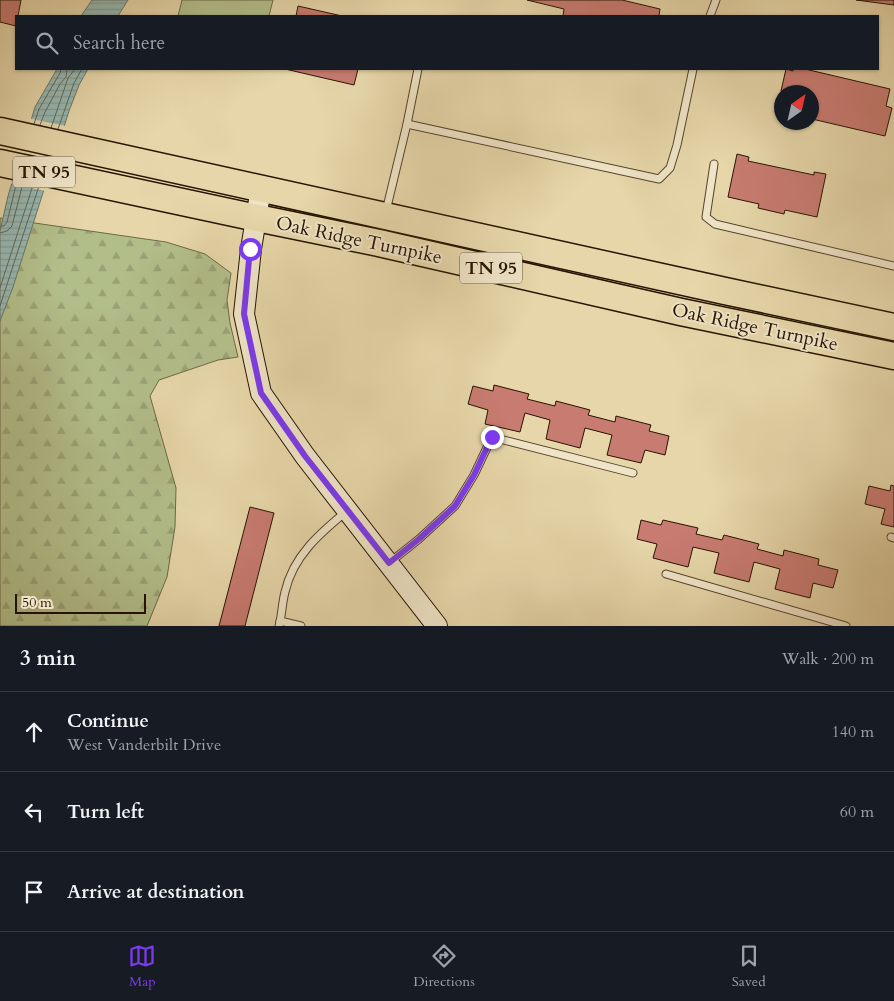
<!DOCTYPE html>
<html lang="en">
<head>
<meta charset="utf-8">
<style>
	body { margin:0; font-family:Cardo,serif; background:#242831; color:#f1f3f6 }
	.compass { position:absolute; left:774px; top:85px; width:45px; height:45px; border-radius:50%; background:#171b24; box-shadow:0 1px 4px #0004; rotate:34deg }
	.scale { position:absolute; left:15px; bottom:12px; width:131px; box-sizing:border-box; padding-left:5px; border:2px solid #261400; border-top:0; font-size:14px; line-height:18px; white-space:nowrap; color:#261400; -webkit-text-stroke:4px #efe4c7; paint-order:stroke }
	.stop { position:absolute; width:15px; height:15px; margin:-11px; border:4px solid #7c3aed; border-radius:50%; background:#fff }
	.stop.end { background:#7c3aed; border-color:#fff; box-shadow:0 1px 5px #0008 }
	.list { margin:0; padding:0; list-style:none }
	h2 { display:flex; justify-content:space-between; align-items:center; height:65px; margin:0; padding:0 20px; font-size:21px }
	h2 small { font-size:16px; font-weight:400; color:#9ea1a6 }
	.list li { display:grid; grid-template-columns:32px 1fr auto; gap:15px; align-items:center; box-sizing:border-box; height:80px; padding:0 20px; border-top:1px solid #363941 }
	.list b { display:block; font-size:19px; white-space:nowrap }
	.list p { margin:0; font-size:16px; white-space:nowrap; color:#9ea1a6 }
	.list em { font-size:16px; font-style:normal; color:#9ea1a6 }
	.icon { flex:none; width:28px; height:28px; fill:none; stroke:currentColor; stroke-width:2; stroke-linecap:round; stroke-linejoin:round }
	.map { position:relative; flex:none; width:894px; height:626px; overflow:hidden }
	.search { position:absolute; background:#171b24; box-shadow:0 1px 4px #0004; left:15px; right:15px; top:15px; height:55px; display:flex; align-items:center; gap:12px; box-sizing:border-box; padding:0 18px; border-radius:0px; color:#9ea1a6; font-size:19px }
	.sheet { height:305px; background:#171b24 }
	nav { display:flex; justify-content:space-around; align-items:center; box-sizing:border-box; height:70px; border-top:1px solid #363941; background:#171b24; font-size:14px; color:#9ea1a6 }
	nav a { display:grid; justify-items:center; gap:2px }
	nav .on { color:#7c3aed }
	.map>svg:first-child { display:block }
	.forest { fill:url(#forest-firs); stroke:#6c6945 }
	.garden { fill:#b2be8a; stroke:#6c6945 }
	.water { fill:url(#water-rules); stroke:#6a766a }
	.pier { fill:#e6d6a9 }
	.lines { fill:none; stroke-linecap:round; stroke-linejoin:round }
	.shore { stroke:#5e6658; stroke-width:1 }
	.building { fill:#c87b71; stroke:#261400 }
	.lane-casing { stroke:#56442a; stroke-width:9 }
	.secondary-casing { stroke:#261400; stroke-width:22 }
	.highway-casing { stroke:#261400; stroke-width:29 }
	.lane { stroke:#efe4c7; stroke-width:7 }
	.secondary { stroke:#efe4c7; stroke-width:20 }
	.highway { stroke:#e6d6a9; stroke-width:26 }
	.route { stroke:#7c3aed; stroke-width:6 }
	.labels { text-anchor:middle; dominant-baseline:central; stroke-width:4; stroke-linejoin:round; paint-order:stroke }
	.shield { fill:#efe4c7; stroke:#62523c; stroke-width:1 }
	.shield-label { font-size:18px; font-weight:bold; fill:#261400 }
	.street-label { font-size:19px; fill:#261400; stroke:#efe4c7 }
</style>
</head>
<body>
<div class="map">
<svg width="894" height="626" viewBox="0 0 894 626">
	<defs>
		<pattern id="forest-firs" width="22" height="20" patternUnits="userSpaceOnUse" patternTransform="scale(1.25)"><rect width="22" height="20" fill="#b2be8a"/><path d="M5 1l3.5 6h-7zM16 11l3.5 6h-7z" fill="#99a275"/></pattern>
		<pattern id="water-rules" width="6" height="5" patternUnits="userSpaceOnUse" patternTransform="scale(1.25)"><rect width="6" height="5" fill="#97b7b0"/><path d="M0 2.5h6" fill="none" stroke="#829c96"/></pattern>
	</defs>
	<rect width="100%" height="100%" fill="#e6d6a9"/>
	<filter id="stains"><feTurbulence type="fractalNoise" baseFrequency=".004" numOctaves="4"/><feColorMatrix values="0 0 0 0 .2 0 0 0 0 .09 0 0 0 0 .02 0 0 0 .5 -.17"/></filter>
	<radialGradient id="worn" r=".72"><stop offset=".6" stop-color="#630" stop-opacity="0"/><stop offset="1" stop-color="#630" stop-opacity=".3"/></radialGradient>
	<!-- forest -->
	<polygon class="forest" points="0,218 166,242 205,254 231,273 227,300 230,323 238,357 218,360 159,380 150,396 176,488 175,527 167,577 147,626 0,626"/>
	<!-- garden -->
	<polygon class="garden" points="182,0 273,0 269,16 178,16"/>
	<!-- water -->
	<g class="water">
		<polygon points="92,0 128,0 118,16 81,16"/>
		<polygon points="57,69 88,69 79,85 69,111 13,287 0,321 0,231 8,196 35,107"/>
	</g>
	<!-- pier -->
	<polygon class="pier" points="28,118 66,126 45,191 9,183"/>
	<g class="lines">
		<!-- shore -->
		<g class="shore">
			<polyline points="34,124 39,109 60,73 61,69"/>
			<polyline points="40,125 45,112 60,84 66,77 67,69"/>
			<polyline points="51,128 68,78 75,69"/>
			<polyline points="58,129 74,83 82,69"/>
			<polyline points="0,226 4,226 7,222 17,181"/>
			<polyline points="0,233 7,231 12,226 23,183"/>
			<polyline points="0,288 33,185"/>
			<polyline points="0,306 39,186"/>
		</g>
	</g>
	<!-- building -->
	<g class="building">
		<polygon points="0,0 21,0 18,16 16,16 16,26 0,22"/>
		<polygon points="527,0 622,0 660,9 659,16 563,16 564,9"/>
		<polygon points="856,0 894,0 894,5"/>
		<polygon points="298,6 342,16 296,16"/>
		<polygon points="285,69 358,69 354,85"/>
		<polygon points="786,69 793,71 793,69 805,69 890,89 886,106 892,108 885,136 812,119 812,92 781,91"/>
		<polygon points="737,154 749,157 748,161 814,175 814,172 826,174 817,217 785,210 784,214 758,208 759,204 728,197"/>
		<polygon points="494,385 529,394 527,399 555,406 556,401 590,410 588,415 615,422 616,416 651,425 649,431 669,436 665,455 645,450 641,463 607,455 612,435 585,428 580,448 546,439 550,420 525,413 520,432 485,424 488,410 468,404 473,386 493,391"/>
		<polygon points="891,485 894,486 894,527 881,524 885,509 865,504 869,486 890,491"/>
		<polygon points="250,507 274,513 245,626 219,626"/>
		<polygon points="641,520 661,525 663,520 698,528 696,534 722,540 724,535 759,544 757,549 783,556 784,550 819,559 818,565 838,570 833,588 813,583 810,598 775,589 780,569 754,562 749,582 714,573 719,553 693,547 688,567 653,558 657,544 637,539"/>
	</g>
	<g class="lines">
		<defs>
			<g id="lane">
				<polyline points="710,16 716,0"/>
				<polyline points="407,124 418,69"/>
				<polyline points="714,164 706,217 715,224 894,266"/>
				<polyline points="386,211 407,124 659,179 670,168 677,145 693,69"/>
				<polyline points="891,537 894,538"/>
				<polyline points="389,563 419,539 455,506 474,475 492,437 633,473"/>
				<polyline points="666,574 846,626"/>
				<polyline points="280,621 301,626"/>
				<path d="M279 626C282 615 282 603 285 592 293 556 320 533 347 511"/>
			</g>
			<polyline id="secondary" points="261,188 251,249 244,314 261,393 305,456 437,626"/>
			<g id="highway">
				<polyline points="0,131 725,291 894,327"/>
				<polyline points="0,163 257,218 379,243 681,312 894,356"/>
			</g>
		</defs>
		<!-- lane casing -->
		<use href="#lane" class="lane-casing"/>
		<!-- secondary casing -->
		<use href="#secondary" class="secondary-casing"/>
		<!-- highway casing -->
		<use href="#highway" class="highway-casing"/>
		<!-- lane -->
		<use href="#lane" class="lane"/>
		<!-- secondary -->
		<use href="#secondary" class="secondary"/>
		<!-- highway -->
		<use href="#highway" class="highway"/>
	</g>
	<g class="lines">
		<!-- route -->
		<polyline class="route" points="250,249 244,314 261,393 305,456 389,563 419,539 455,506 474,475 492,437"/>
	</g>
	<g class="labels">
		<!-- shield labels -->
		<g class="shield">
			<rect x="13" y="156.5" width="62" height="31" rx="4"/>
			<rect x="460" y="252.5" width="62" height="31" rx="4"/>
		</g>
		<g class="shield-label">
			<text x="44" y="172">TN 95</text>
			<text x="491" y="268">TN 95</text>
		</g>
		<!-- street labels -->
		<g class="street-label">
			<text transform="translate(359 240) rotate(12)">Oak Ridge Turnpike</text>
			<text transform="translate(755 327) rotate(12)">Oak Ridge Turnpike</text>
		</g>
	</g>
	<rect width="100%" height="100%" filter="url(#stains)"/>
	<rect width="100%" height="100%" fill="url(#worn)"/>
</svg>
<svg class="compass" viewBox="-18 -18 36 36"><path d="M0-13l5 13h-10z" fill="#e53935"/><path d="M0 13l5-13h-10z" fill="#9ea1a6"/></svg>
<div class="scale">50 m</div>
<div class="stop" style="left:250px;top:249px"></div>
<div class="stop end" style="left:492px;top:437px"></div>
<div class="search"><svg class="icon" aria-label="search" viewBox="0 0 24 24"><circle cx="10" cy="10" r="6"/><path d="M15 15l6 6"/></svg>Search here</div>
</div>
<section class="sheet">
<h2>3 min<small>Walk · 200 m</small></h2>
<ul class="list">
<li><svg class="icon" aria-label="ahead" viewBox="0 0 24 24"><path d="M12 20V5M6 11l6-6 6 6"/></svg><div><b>Continue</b><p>West Vanderbilt Drive</p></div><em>140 m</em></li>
<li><svg class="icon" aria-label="left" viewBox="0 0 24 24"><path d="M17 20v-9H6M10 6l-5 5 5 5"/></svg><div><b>Turn left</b></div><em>60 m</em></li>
<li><svg class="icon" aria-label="arrive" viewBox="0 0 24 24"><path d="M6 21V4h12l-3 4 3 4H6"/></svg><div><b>Arrive at destination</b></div></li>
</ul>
</section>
<nav>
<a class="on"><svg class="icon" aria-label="map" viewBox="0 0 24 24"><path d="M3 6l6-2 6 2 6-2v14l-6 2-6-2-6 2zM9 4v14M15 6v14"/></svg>Map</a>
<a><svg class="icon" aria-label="directions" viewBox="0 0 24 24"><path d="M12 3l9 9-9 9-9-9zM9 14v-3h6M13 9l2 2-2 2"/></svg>Directions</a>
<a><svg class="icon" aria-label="saved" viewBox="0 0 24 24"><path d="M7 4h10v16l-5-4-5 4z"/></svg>Saved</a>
</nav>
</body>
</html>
